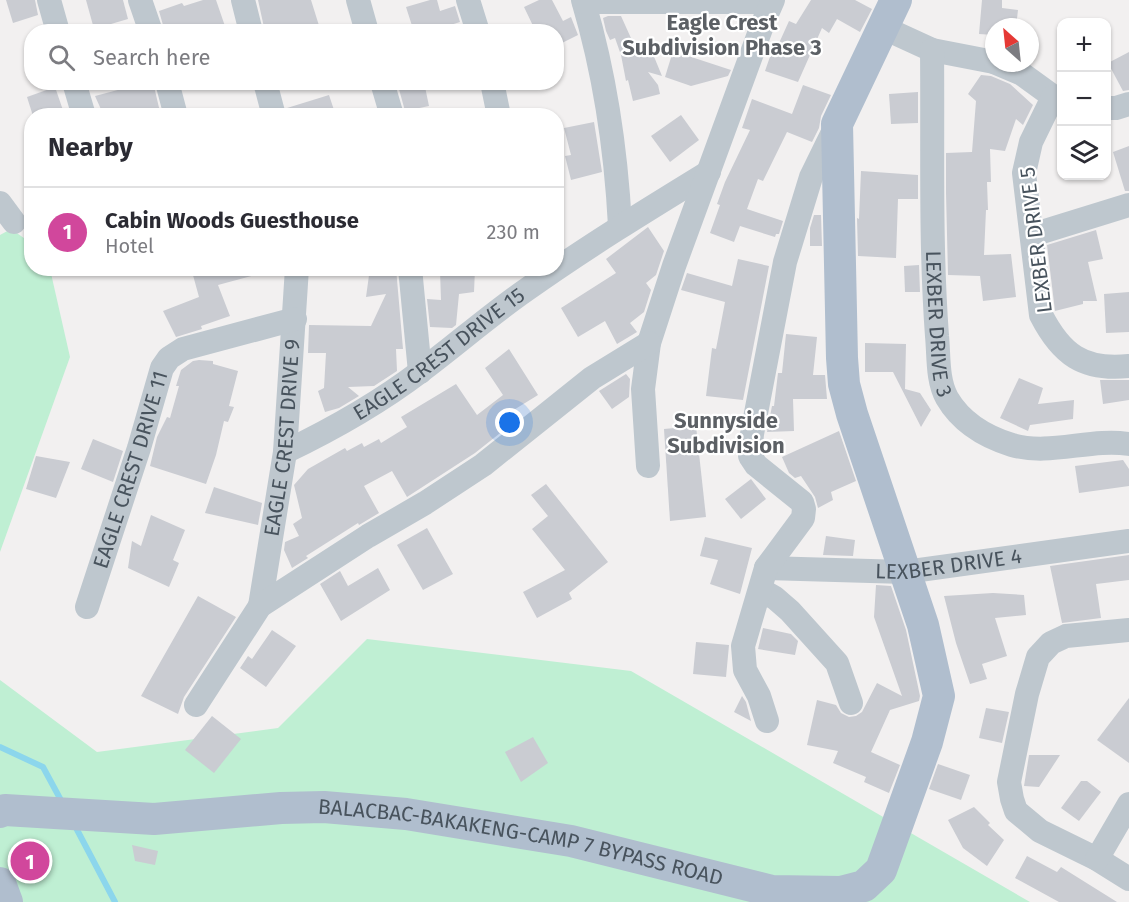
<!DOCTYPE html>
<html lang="en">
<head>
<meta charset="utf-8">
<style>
	body { margin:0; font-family:"Fira Sans",sans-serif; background:#f7f7f7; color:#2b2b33 }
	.controls { position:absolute; right:18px; top:18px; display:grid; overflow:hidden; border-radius:12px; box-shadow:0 2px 4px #0004 }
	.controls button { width:54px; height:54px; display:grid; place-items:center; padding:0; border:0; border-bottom:2px solid #e1e1e2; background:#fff; color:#2b2b33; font:30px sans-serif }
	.compass { position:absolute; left:985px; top:18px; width:54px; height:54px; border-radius:50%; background:#fff; box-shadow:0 2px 4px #0004; rotate:333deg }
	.you { position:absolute; left:510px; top:423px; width:21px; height:21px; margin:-15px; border:4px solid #fff; border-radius:50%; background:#1a73e8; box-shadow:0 0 0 9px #1a73e833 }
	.badge { display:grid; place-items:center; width:39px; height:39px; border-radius:50%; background:#ea580c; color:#fff; font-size:20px; font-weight:700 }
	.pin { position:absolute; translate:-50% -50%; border:3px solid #fff; box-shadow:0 2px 6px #0006 }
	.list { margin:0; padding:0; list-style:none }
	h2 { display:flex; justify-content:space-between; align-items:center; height:78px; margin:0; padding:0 24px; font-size:26px }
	h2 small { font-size:20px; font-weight:400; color:#7c7c81 }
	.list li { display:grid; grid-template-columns:39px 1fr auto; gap:18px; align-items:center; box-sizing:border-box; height:90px; padding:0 24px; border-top:2px solid #e1e1e2 }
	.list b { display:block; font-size:22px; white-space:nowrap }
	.list p { margin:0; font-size:20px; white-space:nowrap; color:#7c7c81 }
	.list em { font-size:20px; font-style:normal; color:#7c7c81 }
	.icon { flex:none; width:33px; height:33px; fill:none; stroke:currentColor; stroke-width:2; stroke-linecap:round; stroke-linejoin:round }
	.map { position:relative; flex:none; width:1129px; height:902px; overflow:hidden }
	.search { position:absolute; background:#fff; box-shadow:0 2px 4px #0004; left:24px; top:24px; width:540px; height:66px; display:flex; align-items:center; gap:15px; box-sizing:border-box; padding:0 21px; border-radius:24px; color:#7c7c81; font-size:22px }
	.panel { position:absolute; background:#fff; box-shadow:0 2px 4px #0004; left:24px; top:108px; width:540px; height:168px; border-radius:24px }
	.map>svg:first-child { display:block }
	.green { fill:#bfefd3 }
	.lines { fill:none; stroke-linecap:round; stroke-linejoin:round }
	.stream { stroke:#8cd6ec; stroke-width:6 }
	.building { fill:#caccd2 }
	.minor { stroke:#bec7ce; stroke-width:24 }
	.major { stroke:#b0bece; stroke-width:32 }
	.labels { text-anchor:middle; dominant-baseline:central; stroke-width:4.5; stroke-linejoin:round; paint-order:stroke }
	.street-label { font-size:21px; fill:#48535d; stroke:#fff }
	.neighbourhood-label { font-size:22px; font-weight:bold; fill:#5c6065; stroke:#fff }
</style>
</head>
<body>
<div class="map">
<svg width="1129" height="902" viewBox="0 0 1129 902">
	<rect width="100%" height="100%" fill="#f2f0f0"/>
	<!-- green -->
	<g class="green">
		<polygon points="11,229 31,243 32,268 50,269 70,357 0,552 0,235"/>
		<polygon points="367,639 631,671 1030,902 0,902 0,680 97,752 278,728"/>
	</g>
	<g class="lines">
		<!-- stream -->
		<g class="stream">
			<polyline points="0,747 43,767 63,804"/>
			<polyline points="74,824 115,902"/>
		</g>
	</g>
	<!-- building -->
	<g class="building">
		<polygon points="6,0 35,0 38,15 13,23"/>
		<polygon points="86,0 123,0 128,19 94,29"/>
		<polygon points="203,0 216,0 227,32 165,32 159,11 182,3 184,6"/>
		<polygon points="258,0 311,0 321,32 265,32"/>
		<polygon points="430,0 437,0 440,11 455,6 460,22 428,32 414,32 406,7"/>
		<polygon points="539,0 552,0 563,21 571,17 578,35 556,46 556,32 536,32 524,7"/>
		<polygon points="811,0 855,0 872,9 860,32 837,19 829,33 822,28 798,82 765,71 772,51 775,52 789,21 796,24"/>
		<polygon points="982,0 1002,0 1002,8 1018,10 1016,27 994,27 994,35 979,34"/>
		<polygon points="608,16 621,16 635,47 648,42 662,76 648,72 658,85 660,94 633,101 628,80 626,81 621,55 615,38 610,40 606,31 603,18"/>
		<polygon points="673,51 731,70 728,76 691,86 665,77"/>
		<polygon points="1129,52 1129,90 1123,91 1108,63"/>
		<polygon points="981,75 991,76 1010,84 1033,105 1023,125 1016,119 1005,151 990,149 991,182 987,182 988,210 986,210 984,255 1011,254 1016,297 983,301 980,276 948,275 946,193 946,153 972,152 976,101 968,94"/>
		<polygon points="132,82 153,82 160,112 150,116 104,116 95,96 133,86"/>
		<polygon points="397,82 424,82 429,106 405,111"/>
		<polygon points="803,85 831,95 821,116 819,128 812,142 787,132 763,181 758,179 747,209 783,221 779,234 776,234 775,237 740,226 734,242 710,233 720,205 717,204 725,182 750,130 742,128 752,99 792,114"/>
		<polygon points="55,87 65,116 33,116 27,97"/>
		<polygon points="918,92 918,123 891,124 889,94"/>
		<polygon points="329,95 336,116 288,116 287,108"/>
		<polygon points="681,115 699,140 670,162 651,136"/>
		<polygon points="594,122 602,172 571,180 565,156 571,155 564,128"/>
		<polygon points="1129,146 1129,191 1125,191 1113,152"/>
		<polygon points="861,171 918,175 918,199 898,199 896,258 858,256 857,218 859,219"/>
		<polygon points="814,215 821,215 822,246 810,246 810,228"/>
		<polygon points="648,227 664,251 656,275 646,283 651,290 644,312 630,323 637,332 617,344 605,321 578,337 561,308 616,273 606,259"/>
		<polygon points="1096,230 1103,259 1088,262 1097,301 1083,301 1083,304 1055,311 1047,245"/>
		<polygon points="738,259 769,266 743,400 706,396 712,348 716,349 725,302 681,290 687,273 732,286"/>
		<polygon points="919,265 920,292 905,292 904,266"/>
		<polygon points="191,268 261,268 262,273 218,285 230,316 201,326 202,329 176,337 163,311 199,297"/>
		<polygon points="370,268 396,268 403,349 396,349 397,371 374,386 348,387 359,396 339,408 325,412 318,391 324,388 326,353 308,353 309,325 371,326 386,294 366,297"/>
		<polygon points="475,269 474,292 459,294 456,325 452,328 430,327 427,299 441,300 440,271"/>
		<polygon points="1129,292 1129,332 1106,333 1104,294"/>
		<polygon points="786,334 817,337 813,375 825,375 827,399 793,399 794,431 767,432 772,406 774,406 778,373 782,373"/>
		<polygon points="865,343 906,344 905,389 920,393 931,410 921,427 893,372 865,372"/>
		<polygon points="509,349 538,395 507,414 514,422 475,453 407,497 392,471 364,486 379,513 359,525 358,523 306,556 308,558 292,568 284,550 285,542 299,536 293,524 302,518 294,485 308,469 345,448 347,451 362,443 364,447 379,439 381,443 407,427 401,417 456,384 477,415 503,395 485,368"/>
		<polygon points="199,360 213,361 213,364 238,371 229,406 234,407 228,422 224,421 216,455 206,484 150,466 157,437 167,417 170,418 179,386 176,386 181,370 193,361"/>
		<polygon points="626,374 630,379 629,397 612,409 599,391"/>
		<polygon points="1019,378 1043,388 1038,404 1074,400 1073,419 1030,425 1028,431 1000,418"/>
		<polygon points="1100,380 1129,380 1129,400 1103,404"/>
		<polygon points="696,426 706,517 670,521 664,429"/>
		<polygon points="839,431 856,481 831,492 833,500 818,508 815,497 801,476 795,478 789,473 782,457"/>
		<polygon points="93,439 123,451 113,482 81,469"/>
		<polygon points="36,456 70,462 56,498 26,489"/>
		<polygon points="1123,460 1129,469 1129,486 1079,493 1075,466"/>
		<polygon points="751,479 766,499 741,519 725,499"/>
		<polygon points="546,484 608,562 569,593 572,599 537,618 523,592 565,570 532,529 548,516 531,495"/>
		<polygon points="214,487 262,503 258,525 205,513"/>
		<polygon points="151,515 185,530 173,560 179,563 169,587 128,568 132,541 141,546"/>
		<polygon points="427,528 453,574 423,590 397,545"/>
		<polygon points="826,536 855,540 853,556 823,555"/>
		<polygon points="705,537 752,548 740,594 710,584 718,560 700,556"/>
		<polygon points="1129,555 1129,580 1096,584 1101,618 1062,623 1050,566"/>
		<polygon points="378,568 390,590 341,621 320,584 340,571 348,586"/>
		<polygon points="876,585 891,586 906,630 920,696 919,701 890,710 871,752 900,765 889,793 864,782 866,777 833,763 838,751 807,745 817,700 836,705 841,713 849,717 856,716 862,712 877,683 902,696 874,617"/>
		<polygon points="993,593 1024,595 1026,615 995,618 1007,656 982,664 987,679 970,684 956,643 944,596"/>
		<polygon points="198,596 236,617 184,697 178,714 141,696"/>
		<polygon points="763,628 791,634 798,641 795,655 758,649"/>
		<polygon points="272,630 296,646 266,687 240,668 248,656 252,659"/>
		<polygon points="696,642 729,645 726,677 693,674"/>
		<polygon points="742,696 746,702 751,721 734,712"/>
		<polygon points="1129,698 1129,763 1097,740"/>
		<polygon points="986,708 1009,712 1002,743 979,738"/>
		<polygon points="212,716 241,739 214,773 185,750"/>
		<polygon points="533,737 548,763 521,782 505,752"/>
		<polygon points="1029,755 1060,755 1039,787 1024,786"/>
		<polygon points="938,764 970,775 961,800 929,789"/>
		<polygon points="1081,781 1087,781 1101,792 1079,821 1061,808"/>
		<polygon points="974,807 990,823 988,825 1004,840 987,866 963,848 948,820"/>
		<polygon points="17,843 42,843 42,878 18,879"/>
		<polygon points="132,845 158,851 155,865 135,861"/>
		<polygon points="1027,856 1057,872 1061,867 1117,902 1059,902 1015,878"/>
	</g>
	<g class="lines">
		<!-- minor -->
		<g class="minor">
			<polyline points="49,0 58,32"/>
			<polyline points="140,0 151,32"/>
			<polyline points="243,0 251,32"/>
			<polyline points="358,0 367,32"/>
			<polyline points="468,0 478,32"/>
			<path d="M583 0C605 74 616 149 620 226"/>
			<polyline points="584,2 771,2"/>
			<polyline points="884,28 932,50 994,62"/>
			<path id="s1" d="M932 50C933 145 930 241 937 336 939 356 937 380 947 398 961 422 986 437 1012 445 1050 456 1090 438 1129 444"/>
			<polyline points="996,63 1022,74 1062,103"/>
			<polyline points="74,82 84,116"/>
			<polyline points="167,82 176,116"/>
			<polyline points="265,82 274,116"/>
			<polyline points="382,82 392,116"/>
			<polyline points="492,82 499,116"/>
			<path d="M1053 97 1031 142 1024 173 1041 315C1061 354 1083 371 1129 366"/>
			<polyline points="1106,108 1116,108 1129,104"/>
			<polyline points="0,203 14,222"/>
			<polyline points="1032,235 1129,205"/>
			<polyline points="410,268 420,372"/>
			<path id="s2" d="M285 452C333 429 379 403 421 371 457 344 490 315 526 290 585 248 647 210 709 172"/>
			<polyline points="648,466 643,389 649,343 674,266 763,23 773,0"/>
			<path id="s3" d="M766 568 905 572 1129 541"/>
			<polyline points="761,590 775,598 790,611 837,663 851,703"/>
			<path id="s4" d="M260 606 285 452 297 268"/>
			<path id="s5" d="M87 607 139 448 162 368 169 358 183 349 295 319"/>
			<polyline points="1129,630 1066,636 1051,643 1038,657 1027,694 1009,782 1012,799 1016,811 1040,831 1097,859 1129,879"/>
			<polyline points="196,705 260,606 368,536 425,503 483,465 592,378 649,343"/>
			<polyline points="767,721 759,696 745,670 743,646 766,568 803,518 804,509 802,502 756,465 750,456 752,434 785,262 811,177 836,126"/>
			<polyline points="1097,859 1129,804"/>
		</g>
		<!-- major -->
		<g class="major">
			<path id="s6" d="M0 812 5 810 154 819 281 808 324 807 406 814 571 841 772 891 841 892 864 886 881 870 927 742 939 696 923 625 852 414 844 384 842 358 837 124 896 0"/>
			<polyline points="0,883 7,902"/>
		</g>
	</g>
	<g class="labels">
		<!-- street labels -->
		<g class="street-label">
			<text transform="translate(1036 240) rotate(-97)">LEXBER DRIVE 5</text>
			<text stroke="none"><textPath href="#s1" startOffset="274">LEXBER DRIVE 3</textPath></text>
			<text stroke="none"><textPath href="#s2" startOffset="183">EAGLE CREST DRIVE 15</textPath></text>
			<text stroke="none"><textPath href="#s4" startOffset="170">EAGLE CREST DRIVE 9</textPath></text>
			<text stroke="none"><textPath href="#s5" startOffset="144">EAGLE CREST DRIVE 11</textPath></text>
			<text stroke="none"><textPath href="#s3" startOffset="183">LEXBER DRIVE 4</textPath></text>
			<text stroke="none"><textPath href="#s6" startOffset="525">BALACBAC-BAKAKENG-CAMP 7 BYPASS ROAD</textPath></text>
		</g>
		<!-- neighbourhood labels -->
		<g class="neighbourhood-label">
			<text x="722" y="22">Eagle Crest<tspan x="722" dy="25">Subdivision Phase 3</tspan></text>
			<text x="726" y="420">Sunnyside<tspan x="726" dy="25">Subdivision</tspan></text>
		</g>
	</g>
</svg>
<div class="controls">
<button>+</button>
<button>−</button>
<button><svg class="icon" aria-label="layers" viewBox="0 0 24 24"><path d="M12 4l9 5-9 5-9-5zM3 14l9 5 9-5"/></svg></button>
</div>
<svg class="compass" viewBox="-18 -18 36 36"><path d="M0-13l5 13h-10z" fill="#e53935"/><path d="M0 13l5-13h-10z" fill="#7c7c81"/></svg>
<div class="you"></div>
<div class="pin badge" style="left:30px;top:861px;background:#d1479c">1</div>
<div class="search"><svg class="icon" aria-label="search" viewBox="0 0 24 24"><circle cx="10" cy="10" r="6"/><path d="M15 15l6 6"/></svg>Search here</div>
<section class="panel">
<h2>Nearby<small></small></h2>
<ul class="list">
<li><span class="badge" style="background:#d1479c">1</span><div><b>Cabin Woods Guesthouse</b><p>Hotel</p></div><em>230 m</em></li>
</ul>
</section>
</div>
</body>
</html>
